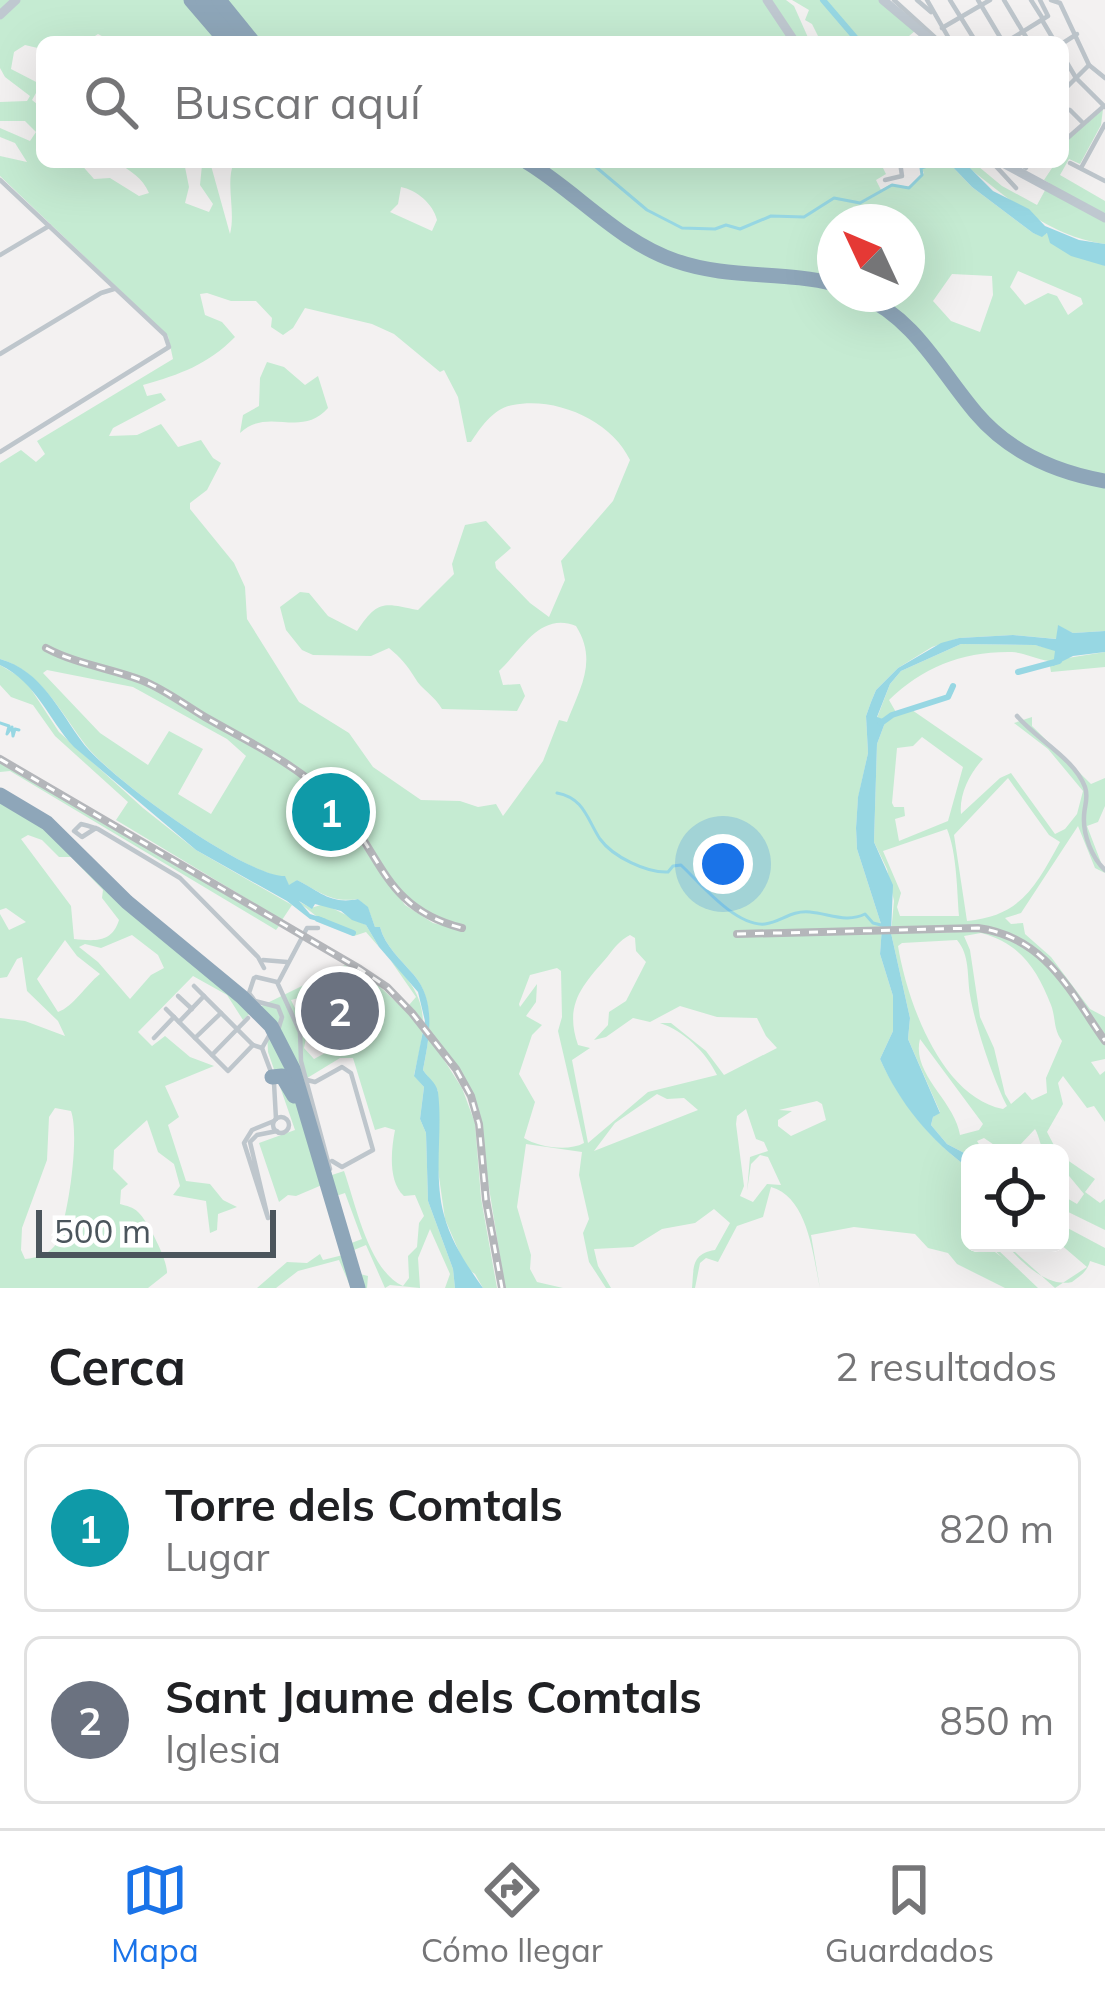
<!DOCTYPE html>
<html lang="es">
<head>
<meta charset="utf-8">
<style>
	body { margin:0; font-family:Mulish,sans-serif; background:#f2f2f2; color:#202124 }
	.controls { position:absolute; right:36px; bottom:36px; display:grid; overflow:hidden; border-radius:18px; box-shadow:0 12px 48px #0002 }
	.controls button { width:108px; height:108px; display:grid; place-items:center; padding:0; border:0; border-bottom:3px solid #e0e0e0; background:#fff; color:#202124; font:60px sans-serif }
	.compass { position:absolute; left:817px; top:204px; width:108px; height:108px; border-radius:50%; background:#fff; box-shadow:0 12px 48px #0002; rotate:314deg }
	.scale { position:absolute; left:36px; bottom:30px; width:240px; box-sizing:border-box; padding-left:12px; border:6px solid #4b555c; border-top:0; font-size:33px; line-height:42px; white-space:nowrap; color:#4b555c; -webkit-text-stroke:9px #fff; paint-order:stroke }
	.you { position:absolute; left:723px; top:864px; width:42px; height:42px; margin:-30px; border:9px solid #fff; border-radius:50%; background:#1a73e8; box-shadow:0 0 0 18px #1a73e833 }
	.badge { display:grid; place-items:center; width:78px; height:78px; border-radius:50%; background:#1a73e8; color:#fff; font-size:39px; font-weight:700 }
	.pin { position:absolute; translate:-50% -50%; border:6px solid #fff; box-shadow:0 3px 12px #0006 }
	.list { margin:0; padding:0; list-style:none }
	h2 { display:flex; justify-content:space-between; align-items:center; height:156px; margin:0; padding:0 48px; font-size:51px }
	h2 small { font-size:39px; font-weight:400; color:#757577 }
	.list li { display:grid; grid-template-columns:78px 1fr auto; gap:36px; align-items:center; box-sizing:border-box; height:168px; margin:0 24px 24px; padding:0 24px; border:3px solid #e0e0e0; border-radius:18px }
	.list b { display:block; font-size:45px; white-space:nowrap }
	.list p { margin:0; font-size:39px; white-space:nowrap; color:#757577 }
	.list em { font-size:39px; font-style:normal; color:#757577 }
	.icon { flex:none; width:66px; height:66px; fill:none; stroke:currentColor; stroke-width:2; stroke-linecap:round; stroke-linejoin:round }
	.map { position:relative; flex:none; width:1105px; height:1288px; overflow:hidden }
	.search { position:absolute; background:#fff; box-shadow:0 12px 48px #0002; left:36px; right:36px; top:36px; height:132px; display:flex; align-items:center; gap:30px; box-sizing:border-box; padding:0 42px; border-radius:18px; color:#757577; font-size:45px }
	.sheet { height:540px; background:#fff }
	nav { display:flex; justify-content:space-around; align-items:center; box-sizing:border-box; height:168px; border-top:3px solid #e0e0e0; background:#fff; font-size:33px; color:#757577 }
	nav a { display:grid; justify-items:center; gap:6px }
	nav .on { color:#1a73e8 }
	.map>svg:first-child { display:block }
	.green { fill:#c5ebd2; fill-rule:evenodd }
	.water { fill:#97d7e3 }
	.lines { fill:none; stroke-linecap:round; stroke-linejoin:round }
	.stream { stroke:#97d7e3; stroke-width:3 }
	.canal { stroke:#97d7e3; stroke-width:6 }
	.street { stroke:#bec6cc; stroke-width:4.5 }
	.secondary { stroke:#bfc8d0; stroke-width:9 }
	.highway { stroke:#8ea6b9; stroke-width:15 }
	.rail-casing { stroke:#b4b6ba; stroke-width:8 }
	.rail { stroke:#fff; stroke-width:3; stroke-dasharray:9; stroke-linecap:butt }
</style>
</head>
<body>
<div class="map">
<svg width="1105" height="1288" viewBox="0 0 1105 1288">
	<rect width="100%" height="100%" fill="#f3f1f1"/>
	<!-- green -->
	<g class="green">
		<path d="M0 0H786L794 6 810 42H113L98 34 86 42H42V49L25 45 14 52 11 69 42 85V93H36L32 100 42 108V162H79L94 179 110 178 139 196 149 193C142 177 131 172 117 162H184L189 187 185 203 209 212 213 204 200 185 202 165 210 162 230 234C236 211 225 183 234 162H880L886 174 876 180 881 190 891 184 908 187 924 173 918 162H948L972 187 1033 233 1042 236 1047 233 1105 266V631L1073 633 1058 626 1057 639 1013 635 959 638 932 647 898 668 876 690 871 702 866 716 868 753 858 798 856 828 857 849 882 927 880 954 893 996V1031L880 1059C900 1102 931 1141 970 1169V1184L966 1186 970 1243H983L1003 1258 992 1248H996L1038 1288H1005L957 1264 948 1253 928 1248 915 1234 854 1227 811 1235 820 1288C813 1256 808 1197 771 1187L763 1217 737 1226 718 1262 706 1258 700 1263 695 1288H692C694 1267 691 1254 715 1250L730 1223 714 1209 695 1223 662 1229 633 1247 594 1249 598 1266 611 1288H606L589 1262 583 1233 589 1219 579 1175 582 1152 526 1144 517 1207 531 1255 530 1269 537 1282 563 1288H505L475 1100 445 1052 444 1060 462 1088 475 1123 481 1198 497 1288H483L475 1274 466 1268 445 1219 438 1170V1091L423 1070C429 1039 436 1002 414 975 401 960 385 946 380 927H375L368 908 358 899C331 903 320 892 297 880L289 886 285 877C244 875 109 778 84 743 61 712 40 671 0 659V463L21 450 36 462 45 454 37 441 173 359 168 336 0 176V156L27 162 15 143 0 137V128L30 141 36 132 25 121H0V102L27 101 30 96 5 77 0 68ZM401 187C416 190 433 203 437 220L432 231 390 212 398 204ZM835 222H907V294H835ZM1018 271 1081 298 1083 304 1068 315 1057 296 1048 293 1025 305 1010 287ZM952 274 992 276 993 295 980 332 951 321 933 301ZM207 293 231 301H256L272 318 271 327 283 335 293 328 305 308 372 324 394 334 440 372 444 370 458 397 467 442H471C481 427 494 408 513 405 556 396 612 421 630 460L613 501 561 561 565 580 549 617 530 603 496 568 495 562 511 548 486 521 465 525 452 564 454 574 418 610C384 603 378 599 357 631L328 616 309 593 300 592 280 607 286 630 302 650 313 655 371 656 389 648C401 658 407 665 415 678 421 689 435 696 442 709L517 711 525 696 520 684 503 685 499 671C521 651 540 611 576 626 598 661 580 688 567 722L559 720 543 761 503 816 496 804 478 807 460 801 421 800 373 767 349 733 299 702 247 619 245 587 234 563 190 509V503L207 490 221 463 213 458 201 440 178 447 161 424 137 435 109 436 113 428 166 400 161 393 147 396 143 385C181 374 207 365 235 337L222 322 205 315 200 294ZM47 647 75 660 148 680 289 763 342 809 408 902 436 919 462 926V930L433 923 405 905 327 797 287 767 146 684 62 659 45 651ZM47 670 133 687 227 739 246 756 211 814 178 794 203 749 169 731 148 765 100 733 43 673ZM630 935 635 938 636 951 646 962 626 1001 609 1012 608 1025 594 1040 606 1037 633 1018 650 1022 680 1006 717 1017 757 1018 766 1036 777 1048 724 1075 706 1051 671 1023H660C684 1031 706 1052 717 1075L648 1092 588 1143 572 1060 590 1048 578 1045C564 1004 582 986 608 956 615 947 619 941 630 935ZM557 968 561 971 562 1017 558 1031 584 1143C568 1152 538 1147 524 1138L535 1102 519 1074 532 1035 542 1025 526 1016 536 1002 537 984 520 1007 519 1004 530 975ZM657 1094 667 1099 684 1098 698 1110 594 1151 615 1123ZM817 1101 822 1104 826 1120 791 1136 778 1126V1120L792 1111 779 1110ZM746 1109 756 1139 764 1142 768 1151 750 1157 747 1191 751 1164 760 1155 768 1157 781 1185 767 1184 753 1202 740 1196 744 1186 736 1124 737 1116Z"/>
		<polygon points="792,0 879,0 916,30 902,42 821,42 812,24 805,20 809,10"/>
		<path d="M1103 109 1101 125 1080 164 1069 159 1060 175 1105 201V244C1048 236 1008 198 964 164L973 162 1002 186 1037 205 1049 183 1044 180 1056 162H1063V144Z"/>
		<path d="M267 362 284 367 305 385 318 376 328 408C301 439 268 406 240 433L243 415 259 406 260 378Z"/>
		<path d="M961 644 1035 645 1056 650 1055 660 1105 652V667L1051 672 1049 661C1036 659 1024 653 1012 652 963 651 923 667 889 700L897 714 912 710 983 759C969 774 959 795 961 814L1000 778 1011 773 1055 834 1065 829 1077 814 1083 791 1048 749 1014 723 1032 717V726L1091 784 1105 778V806L1098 822 1087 826 1105 873 1095 868 1078 826 1021 913 1005 918 1011 924 1023 923 1025 934 1051 957 1090 1009 1105 1017V1038C1044 950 1030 915 914 929 934 937 964 929 987 931 1045 937 1076 1003 1105 1045V1059L1091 1062 1100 1075 1105 1071V1122L1094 1106 1087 1108 1063 1076 1058 1083 1063 1104 1047 1132 1058 1153C1037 1153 1043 1143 1035 1129L1019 1146 1023 1153H1006L984 1138 977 1141 984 1153H970V1156L947 1144 931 1125 933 1117 940 1112 908 1039 910 1018 891 933 894 901 887 869 874 842 877 744 886 720 877 718 890 684 901 671ZM922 737 963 767 948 821 899 841 895 819 905 816 904 807H894L892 803 897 748 913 746ZM1008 778 1049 835 1060 842C1036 886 1021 916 967 921L954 835ZM947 829C957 853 957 892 959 916H900L897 907 901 893 883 851ZM981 933C1020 943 1037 969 1051 1005 1056 1018 1053 1029 1062 1041L1046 1078 1047 1093 1032 1100 1025 1092 1011 1104 1005 1094 994 1048 980 1017 970 950 964 936ZM957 940C970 955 967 976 970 995 975 1025 993 1079 1007 1106L1003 1109C941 1097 907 1001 898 946L902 943ZM920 1039 983 1124 979 1130 960 1135C955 1101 911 1074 920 1039Z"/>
		<polygon points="0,665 25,680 59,732 143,808 196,850 292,905 282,920 116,820 128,802 55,736 33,705 11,697 0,685"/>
		<polygon points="0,763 12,769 279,926 276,930 10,771 0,772"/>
		<path d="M0 792 93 864 257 1008 345 965 378 985 410 1015 413 1011 409 1005 416 997 391 961C432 1001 426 1024 414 1075L424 1087 420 1119 426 1133 428 1201 453 1269 455 1288H445L450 1274 430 1229 418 1258 420 1288 390 1285 385 1288 366 1245 354 1250 360 1274 368 1276 367 1288H351L339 1260 298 1271 276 1288H257L287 1262 307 1263 320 1254 323 1260 343 1255 341 1247 362 1239 345 1193 327 1199 322 1185 296 1196 288 1195 279 1202 259 1143 295 1130 268 1052 267 1032 250 1013 243 1020 227 995 193 976 138 1032 152 1046 165 1036 190 1057 214 1066 165 1086 179 1117 168 1125 186 1181 210 1184 223 1200 237 1207 218 1214 217 1230 210 1233 206 1201 173 1195 180 1186 174 1164 158 1152 147 1120 114 1150 113 1169 128 1184 121 1190 120 1204C127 1206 133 1207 138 1212 148 1221 168 1261 167 1273L148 1288H0V1018L25 1021 65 1036 58 1021 27 991 22 957 17 959 7 977 0 978V914L9 930 26 922 6 908 0 910ZM28 835 42 840 59 857H71L103 890 102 898 119 920C112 943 95 941 74 939L71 906 21 839ZM132 935 158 955 164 968 151 975 130 999 98 962 79 947 85 944 101 948ZM65 940 77 956 100 974C86 985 73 1007 58 1012L37 979ZM336 988 351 1016 347 1026 350 1036 341 1027V1034L326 1044 329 1051 314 1059 304 1048 307 1033 291 1000ZM340 1058H353L375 1130 385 1127 395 1130C391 1150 388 1182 404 1196L415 1195 424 1216 419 1223 417 1247 408 1256 409 1278 403 1286C369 1271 356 1205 344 1171L332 1175 304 1080ZM55 1108 71 1111C80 1136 68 1218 57 1242 51 1254 37 1258 25 1259L21 1250 22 1228 47 1160 49 1117Z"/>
		<polygon points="296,900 311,908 324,904 366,925 379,947 366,932 354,936 325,923"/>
		<polygon points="1060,1155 1095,1179 1085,1192 1100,1203 1105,1199 1105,1230 1060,1208 1060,1194 1077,1204 1084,1194 1060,1165"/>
		<path d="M1060 1224 1105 1248V1266L1090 1261C1087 1272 1081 1275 1072 1282 1047 1288 1020 1261 1005 1243L1055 1288 1087 1267 1059 1243Z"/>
	</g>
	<!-- water -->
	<g class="water">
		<polygon points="948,162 964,162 993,191 1029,209 1045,226 1079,240 1105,244 1105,266 1071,256 1050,243 1047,233 1042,237 1033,233 972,187"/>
		<path d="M1058 625 1073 633 1105 631V652L1073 656 1053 666 1055 651 1035 645 961 644 901 671 890 684 877 717 886 720 877 744 874 842 893 885 891 933 910 1018 908 1039 940 1113 933 1117 931 1125 947 1144 970 1156V1169C930 1140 900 1104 880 1059L893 1031V996L880 954 882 927 857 849 856 828 858 797 868 753 866 716 871 702 876 690 898 668 941 643 959 638 1013 635 1056 639Z"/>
		<path d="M0 659C41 670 60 712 83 743 109 777 244 876 285 876L289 885 297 880C319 891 331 905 358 899L368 907 375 927H380C385 946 401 960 414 975 437 1002 429 1038 423 1070 428 1078 436 1082 438 1092 443 1132 433 1174 444 1215 451 1242 468 1267 483 1288H455L453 1269 428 1201 426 1133 420 1119 424 1087 414 1076 425 1021 418 992 379 947 366 925 352 920 341 911 315 904 312 909 299 901 310 914 326 919 325 923 310 919 287 901 196 850 74 747C48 719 37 683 0 665Z"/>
	</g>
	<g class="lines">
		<!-- stream -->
		<g class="stream">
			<polyline points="590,162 647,210 682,228 715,229 726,225 740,229 771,216 804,217 834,198 860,203 892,185 909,188 922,175 921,168 934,164"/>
			<polyline points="0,723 9,726 7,734 12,727 13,736 15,729 19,730"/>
			<path d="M557 793C584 798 587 819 600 839 613 857 647 873 668 872L673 866 681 865C700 883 736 927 765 924 781 922 791 910 810 912 830 914 847 923 865 914L873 923 885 926"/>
		</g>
		<!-- canal -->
		<g class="canal">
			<polyline points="823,0 859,42"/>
			<polyline points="1018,672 1059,661"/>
			<polyline points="881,723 892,715 948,697 953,686"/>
			<polyline points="318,919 353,933"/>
		</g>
		<!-- street -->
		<g class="street">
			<polyline points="894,0 940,42"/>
			<polyline points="917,0 931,12"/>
			<polyline points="927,0 951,42"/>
			<polyline points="950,0 976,42"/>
			<polyline points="978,0 1003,42"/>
			<polyline points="1004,0 1029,42"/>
			<polyline points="1031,0 1043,19"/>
			<polyline points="1051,0 1060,3 1089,65 1105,78"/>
			<polyline points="1042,20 1055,42"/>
			<polyline points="942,28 990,0"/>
			<polyline points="1006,42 1048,16 1040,0"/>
			<polyline points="1063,43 1077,34"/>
			<polyline points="1063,56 1076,78 1105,107"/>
			<polyline points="1063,91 1089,65"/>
			<polyline points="1063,109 1070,110 1082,122"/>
			<polyline points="1063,142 1104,106"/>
			<polyline points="992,162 1016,188"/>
			<polyline points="1018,162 1026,168 1026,162"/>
			<polyline points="1070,163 1105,181"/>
			<polyline points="1081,168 1105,124"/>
			<polyline points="0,180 165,335 169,347 0,452"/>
			<polyline points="885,180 902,176 900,162"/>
			<polyline points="0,255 49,226"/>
			<polyline points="0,354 101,293 114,289"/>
			<path d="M1017 716C1036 739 1074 758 1085 787 1089 798 1084 806 1084 817 1083 835 1092 858 1105 870"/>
			<path d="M96 828 82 837 74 831 81 824C86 825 92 827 98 829L180 878 258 957 264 968"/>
			<polyline points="263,960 287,962"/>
			<polyline points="256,977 277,982 300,1032 301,1061 330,1169"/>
			<polyline points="254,978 249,993 255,1001 278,1007 282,1017 279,1027"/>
			<polyline points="279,981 307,928 318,928"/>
			<polyline points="194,986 253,1045 262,1048"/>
			<polyline points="178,996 192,1009"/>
			<polyline points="166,1009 228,1071 253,1045"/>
			<polyline points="179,1022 204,996"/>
			<polyline points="270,1034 262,1048 271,1072"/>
			<polyline points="154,1038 174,1017"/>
			<polyline points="195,1038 221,1013"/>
			<polyline points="212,1055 248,1018"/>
			<polyline points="307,1080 315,1082 342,1067 351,1073 373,1150 342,1167 332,1161"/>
			<polyline points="274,1083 276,1119"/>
			<circle cx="281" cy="1125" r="8"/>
			<polyline points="274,1121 252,1130 244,1143 268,1218 250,1142 257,1135 277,1131"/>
		</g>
		<!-- secondary -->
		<g class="secondary">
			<polyline points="767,0 795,42"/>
			<polyline points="883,0 933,42"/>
			<polyline points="0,15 16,0"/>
			<polyline points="1001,162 1105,218"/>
		</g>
		<!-- highway -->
		<g class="highway">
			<polyline points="191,0 227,42"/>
			<polyline points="203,0 242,42"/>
			<polyline points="219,0 253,42"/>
			<path d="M527 162C578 193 619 242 676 261 727 279 783 271 835 284"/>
			<path d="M860 294C916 320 938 368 976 413 1009 452 1055 472 1105 481"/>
			<polyline points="0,795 47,823 127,902 242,997 271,1026 293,1069 358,1288"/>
			<polyline points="272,1077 282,1076 294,1096"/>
		</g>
		<defs>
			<g id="rail">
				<path d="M46 648C76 664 109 668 141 680 164 689 185 705 205 717 247 741 294 763 329 797 383 848 379 907 462 928"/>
				<polyline points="0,759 360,969 387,987 412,1013 456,1069 471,1096 479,1124 486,1200 502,1288"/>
				<path d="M737 934 978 928C1045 937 1070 991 1105 1041"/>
			</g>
		</defs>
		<!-- rail casing -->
		<use href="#rail" class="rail-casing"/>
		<!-- rail -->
		<use href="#rail" class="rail"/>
	</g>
</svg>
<div class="controls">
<button><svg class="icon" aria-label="locate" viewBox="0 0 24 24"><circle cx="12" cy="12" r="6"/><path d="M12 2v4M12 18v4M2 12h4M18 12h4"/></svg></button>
</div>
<svg class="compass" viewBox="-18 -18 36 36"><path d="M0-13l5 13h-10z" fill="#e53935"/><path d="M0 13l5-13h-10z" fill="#757577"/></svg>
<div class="scale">500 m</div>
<div class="you"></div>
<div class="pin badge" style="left:331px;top:812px;background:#0f9aa8">1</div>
<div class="pin badge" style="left:340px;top:1011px;background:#6b7280">2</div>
<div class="search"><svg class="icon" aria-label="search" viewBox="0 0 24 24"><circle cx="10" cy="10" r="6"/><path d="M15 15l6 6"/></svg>Buscar aquí</div>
</div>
<section class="sheet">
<h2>Cerca<small>2 resultados</small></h2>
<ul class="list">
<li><span class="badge" style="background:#0f9aa8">1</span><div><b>Torre dels Comtals</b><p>Lugar</p></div><em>820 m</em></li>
<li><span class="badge" style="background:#6b7280">2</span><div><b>Sant Jaume dels Comtals</b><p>Iglesia</p></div><em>850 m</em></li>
</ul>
</section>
<nav>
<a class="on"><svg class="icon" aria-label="map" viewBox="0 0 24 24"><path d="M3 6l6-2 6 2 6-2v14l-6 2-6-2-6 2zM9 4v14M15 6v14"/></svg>Mapa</a>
<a><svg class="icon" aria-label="directions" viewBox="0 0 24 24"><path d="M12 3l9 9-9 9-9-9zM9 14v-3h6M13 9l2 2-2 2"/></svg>Cómo llegar</a>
<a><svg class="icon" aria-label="saved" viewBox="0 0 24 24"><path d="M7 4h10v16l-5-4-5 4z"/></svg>Guardados</a>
</nav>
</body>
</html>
